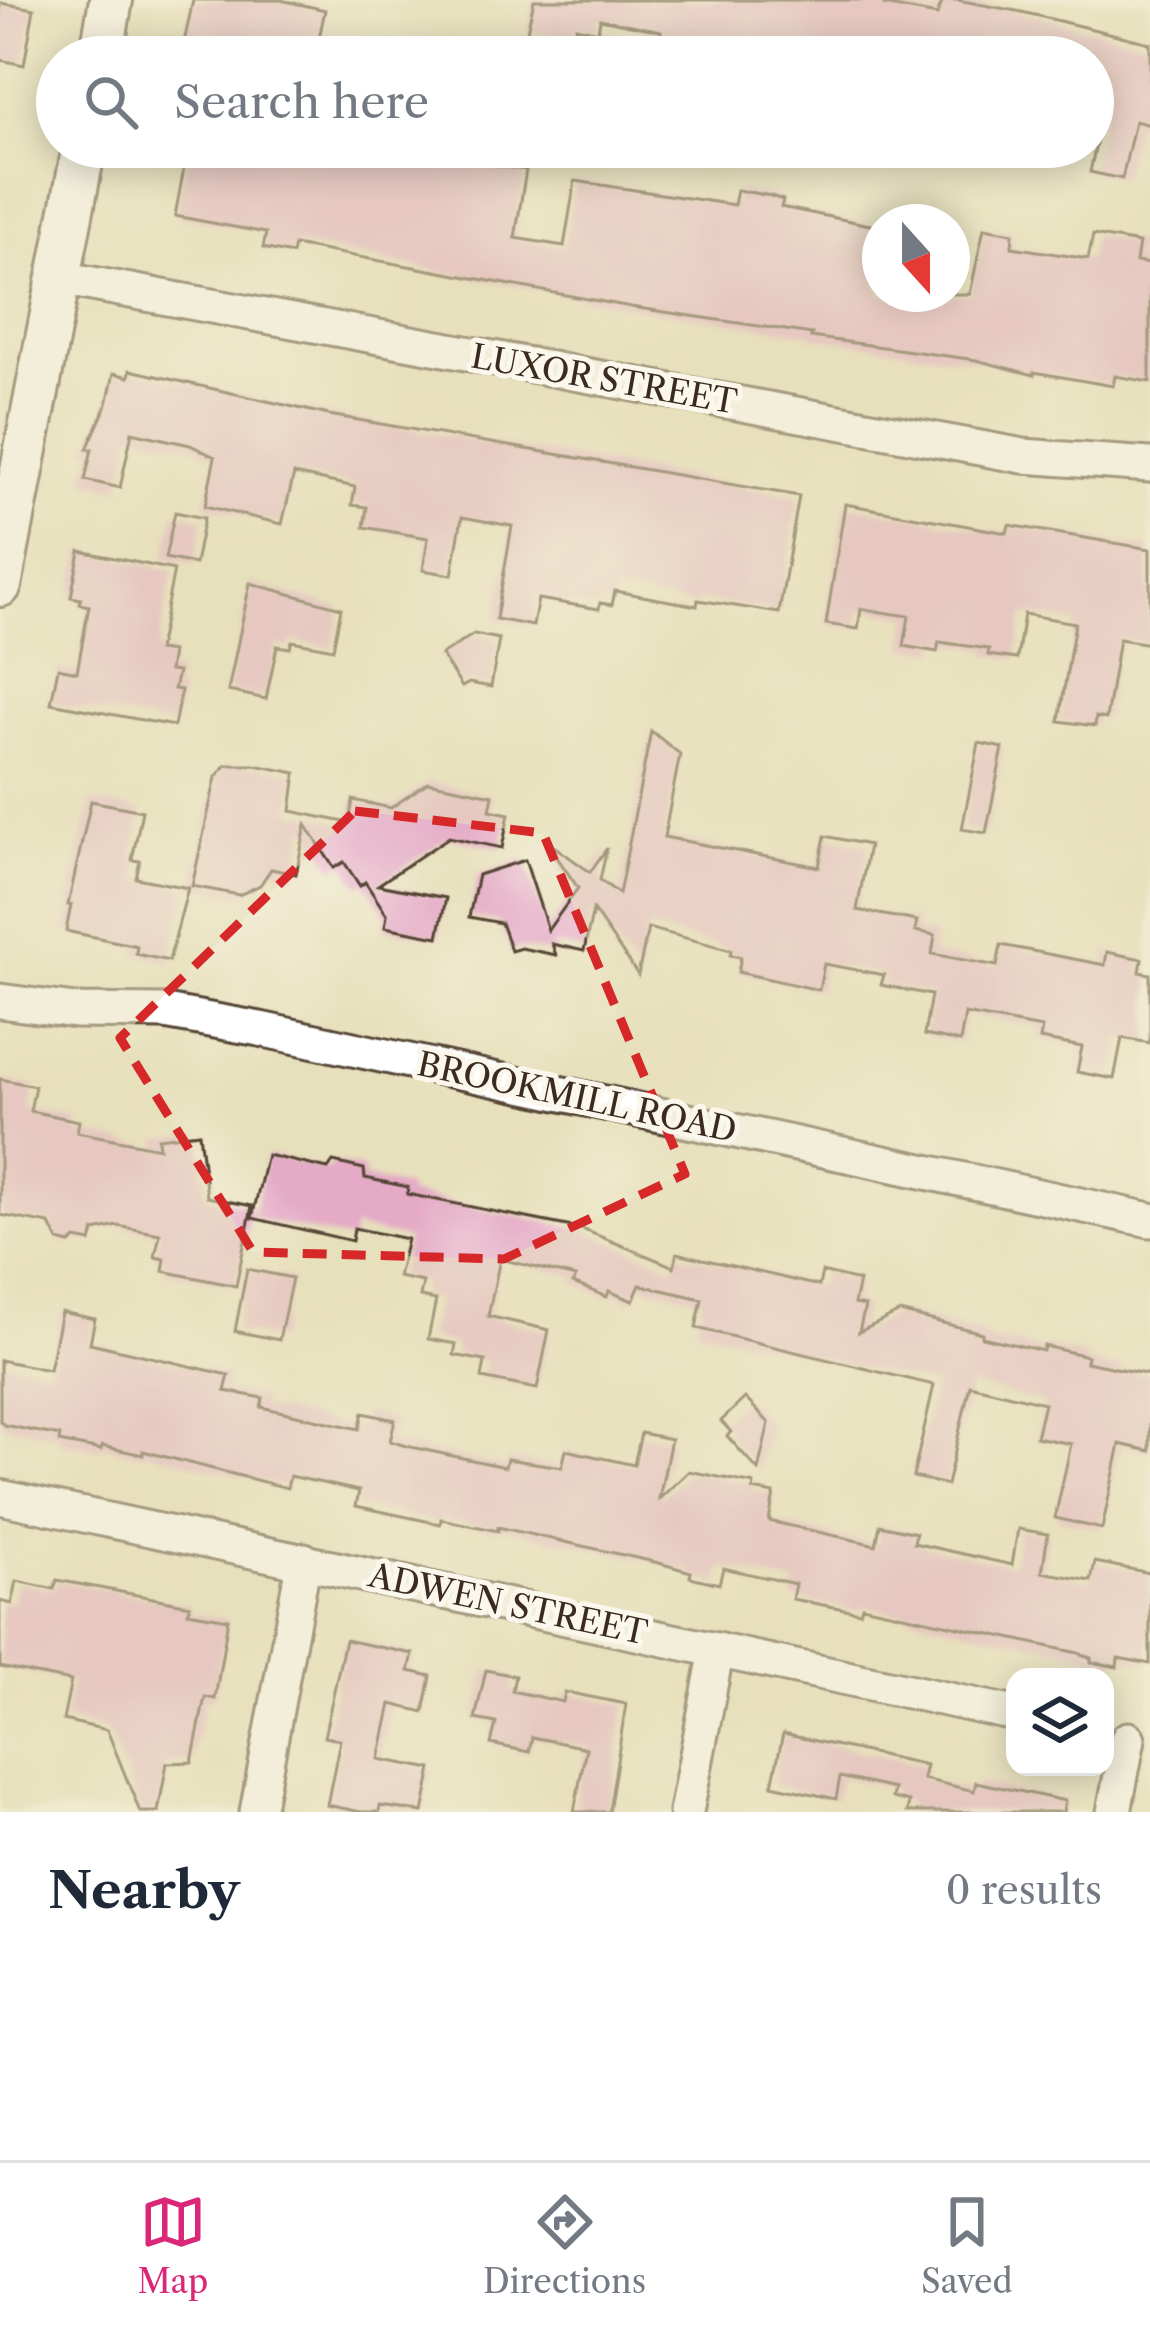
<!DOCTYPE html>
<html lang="en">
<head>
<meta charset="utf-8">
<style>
	body { margin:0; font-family:"Libre Caslon Text",serif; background:#f6f6f7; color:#1f2937 }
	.controls { position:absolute; right:36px; bottom:36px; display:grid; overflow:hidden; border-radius:24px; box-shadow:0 6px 30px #0003 }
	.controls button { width:108px; height:108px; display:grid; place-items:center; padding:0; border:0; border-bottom:3px solid #e0e1e3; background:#fff; color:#1f2937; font:60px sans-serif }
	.compass { position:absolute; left:862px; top:204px; width:108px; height:108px; border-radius:50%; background:#fff; box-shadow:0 6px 30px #0003; rotate:159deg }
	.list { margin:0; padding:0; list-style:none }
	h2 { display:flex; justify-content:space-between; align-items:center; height:156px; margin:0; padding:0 48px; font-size:51px }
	h2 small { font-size:39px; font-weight:400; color:#747a83 }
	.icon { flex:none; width:66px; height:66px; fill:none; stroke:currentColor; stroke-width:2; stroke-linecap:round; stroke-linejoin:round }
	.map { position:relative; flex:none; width:1150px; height:1812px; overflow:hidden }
	.search { position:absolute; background:#fff; box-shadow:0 6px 30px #0003; left:36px; right:36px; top:36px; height:132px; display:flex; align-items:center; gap:30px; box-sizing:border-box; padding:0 42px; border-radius:66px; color:#747a83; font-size:45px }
	.sheet { height:348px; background:#fff }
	nav { display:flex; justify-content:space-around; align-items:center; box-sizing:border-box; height:168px; border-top:3px solid #e0e1e3; background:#fff; font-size:33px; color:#747a83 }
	nav a { display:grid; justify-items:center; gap:6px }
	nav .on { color:#db2777 }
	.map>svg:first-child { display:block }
	.building { fill:#e4aac6 }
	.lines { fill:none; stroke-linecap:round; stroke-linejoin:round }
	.minor-casing { stroke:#554536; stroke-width:39 }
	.tertiary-casing { stroke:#554536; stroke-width:48 }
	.minor { stroke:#fff; stroke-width:33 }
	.tertiary { stroke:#fff; stroke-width:42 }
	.marked { fill:none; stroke:#d62828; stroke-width:9; stroke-dasharray:24 15; stroke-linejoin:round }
	.labels { text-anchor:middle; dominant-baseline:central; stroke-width:10; stroke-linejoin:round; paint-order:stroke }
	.street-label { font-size:33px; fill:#3b2a1e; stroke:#fbf7ec }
</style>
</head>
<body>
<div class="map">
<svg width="1150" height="1812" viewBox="0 0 1150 1812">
	<rect width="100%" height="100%" fill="#fbf7ec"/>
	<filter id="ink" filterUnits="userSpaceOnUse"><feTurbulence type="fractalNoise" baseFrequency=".00833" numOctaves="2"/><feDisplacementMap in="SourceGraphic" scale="24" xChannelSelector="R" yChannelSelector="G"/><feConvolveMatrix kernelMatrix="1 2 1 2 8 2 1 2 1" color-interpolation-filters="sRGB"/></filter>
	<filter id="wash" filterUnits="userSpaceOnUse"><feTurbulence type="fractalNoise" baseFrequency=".004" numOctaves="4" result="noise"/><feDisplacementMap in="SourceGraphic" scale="48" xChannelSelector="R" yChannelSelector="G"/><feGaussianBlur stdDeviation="2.7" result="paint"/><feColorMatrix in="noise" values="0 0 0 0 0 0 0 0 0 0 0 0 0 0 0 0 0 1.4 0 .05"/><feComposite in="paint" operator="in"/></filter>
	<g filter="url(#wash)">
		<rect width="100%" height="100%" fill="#e7e0bc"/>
		<g id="blocks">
			<!-- building -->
			<g class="building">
				<polygon points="193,0 281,0 325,10 315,57 181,57"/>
				<polygon points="534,0 885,0 884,5 937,15 943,0 957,0 1022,12 1150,43 1150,125 1135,121 1122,179 1090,172 1104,107 1096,105 1097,96 1093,95 1093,57 813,57 781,51 780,57 745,57 747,49 693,37 689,57 659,57 661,31 600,19 598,32 576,27 572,41 527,31"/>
				<polygon points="0,3 34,9 24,65 0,60"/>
				<polygon points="188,147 458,147 457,154 492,159 491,165 526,170 515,238 564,246 575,181 734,205 737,190 771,196 783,200 781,207 880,227 880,294 970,294 984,228 1013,233 1012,247 1088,259 1093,235 1139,243 1136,262 1150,264 1150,382 1115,376 1113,386 1034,372 1034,375 976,360 811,337 812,334 631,307 294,245 292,254 263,248 266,233 175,216"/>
				<polygon points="130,370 329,415 799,496 779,613 698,600 697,606 615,591 612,605 600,603 599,609 538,599 533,626 496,619 512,526 462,517 452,575 423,570 428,538 364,527 367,507 352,505 355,487 294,474 282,524 205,506 215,457 190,445 132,432 120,488 85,480 92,449 87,449 107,404 114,373 129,377"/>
				<polygon points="845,504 1007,533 1009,525 1150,549 1150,644 1119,639 1106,719 1096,717 1095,726 1059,721 1075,623 1024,614 1017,659 988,655 989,649 939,642 937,652 904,646 909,616 861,609 858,629 826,624"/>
				<polygon points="175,512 204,518 195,564 165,558"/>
				<polygon points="80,551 174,570 158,650 172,652 169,671 178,672 174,689 181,690 174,726 51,703 58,668 77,672 89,606 80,604 81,599 71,597"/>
				<polygon points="250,583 341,608 333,649 292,641 290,648 277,646 266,699 228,691"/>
				<polygon points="474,634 499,639 491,687 469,683 462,687 441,655"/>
				<polygon points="651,731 680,754 664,837 819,867 825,836 869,845 857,910 917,921 915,931 935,935 932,954 997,966 1001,945 1105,965 1107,952 1142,959 1140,972 1150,974 1150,1043 1122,1038 1114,1079 1077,1072 1082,1047 1040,1039 1042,1028 965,1014 960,1042 924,1035 931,995 881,985 884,975 824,964 819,990 738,972 741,957 730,955 731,950 648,928 638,975 593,910 584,951 552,944 556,955 521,948 511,951 501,923 469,917 478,875 525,860 548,930 578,888 552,850 555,847 590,872 607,848 600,880 619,894"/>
				<polygon points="979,743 1003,748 986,833 962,829"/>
				<polygon points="226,765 255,765 296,773 291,811 349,823 353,800 391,808 428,782 493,795 490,810 509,814 502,848 449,837 378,885 446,898 438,937 385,927 387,915 365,882 360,886 344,862 334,868 306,825 296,874 271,869 260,885 239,895 192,886 216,777"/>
				<polygon points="91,801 142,811 132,860 140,861 136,878 188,888 169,961 136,954 137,946 66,931 71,905 68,905"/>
				<polygon points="0,1079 35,1086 30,1111 79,1121 77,1132 159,1148 158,1138 199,1133 207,1197 252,1206 236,1286 163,1271 165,1259 155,1257 160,1234 118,1226 94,1231 91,1242 76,1239 70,1244 58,1241 50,1224 0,1215"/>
				<polygon points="267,1155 328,1169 333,1162 364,1169 365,1178 408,1187 407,1194 582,1229 674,1267 677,1253 819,1286 822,1272 859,1281 854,1304 865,1306 859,1332 900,1312 982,1333 982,1337 1043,1351 1044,1346 1087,1356 1086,1362 1150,1375 1150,1451 1120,1444 1102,1529 1055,1518 1071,1444 1036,1437 1044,1403 970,1385 947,1485 913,1477 934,1385 696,1328 702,1299 640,1285 633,1301 609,1291 607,1297 573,1283 576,1277 500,1259 488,1316 549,1330 537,1389 482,1378 485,1361 454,1355 456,1344 428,1339 436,1300 420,1297 423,1282 398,1277 407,1239 354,1228 352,1241 252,1218"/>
				<polygon points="247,1269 292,1278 279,1340 235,1331"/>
				<polygon points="61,1312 95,1319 90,1343 229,1375 225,1391 263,1398 261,1407 359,1429 363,1413 395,1420 390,1441 406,1446 505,1467 507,1459 562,1467 566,1450 634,1465 641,1433 671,1439 659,1499 689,1471 754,1484 753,1490 774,1494 769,1521 876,1545 880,1525 916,1533 914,1543 1012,1565 1018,1529 1048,1534 1042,1572 1091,1581 1095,1562 1150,1573 1150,1664 1118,1658 1117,1667 1091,1662 1091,1658 1078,1653 862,1606 860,1612 792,1599 795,1584 723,1568 719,1584 690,1577 691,1572 659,1563 498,1527 498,1531 441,1519 440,1524 356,1506 359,1491 290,1476 287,1488 143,1451 143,1455 102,1446 101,1450 59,1442 60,1436 4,1425 0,1421 0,1360 49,1370"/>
				<polygon points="745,1398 769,1423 758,1470 727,1436 731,1432 721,1421"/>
				<polygon points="57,1580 190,1605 188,1612 228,1619 215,1699 205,1697 192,1762 167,1763 158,1812 140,1812 107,1730 63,1720 71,1681 0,1667 0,1601 12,1604 17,1581 54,1589"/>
				<polygon points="345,1640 413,1654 409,1671 431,1676 424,1712 391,1704 379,1759 432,1769 423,1812 380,1806 379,1812 361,1812 327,1805 340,1740 324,1737"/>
				<polygon points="486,1670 515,1676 512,1691 563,1702 565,1692 626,1704 609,1812 574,1812 586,1748 532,1737 529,1752 491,1744 496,1723 475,1719"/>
				<polygon points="783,1734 926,1765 923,1779 974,1791 976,1782 1065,1801 1063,1812 907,1812 909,1802 892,1798 894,1789 840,1777 836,1799 772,1785"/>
			</g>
		</g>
	</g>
	<g filter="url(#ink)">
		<use href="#blocks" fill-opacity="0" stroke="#554536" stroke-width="3"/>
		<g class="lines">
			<defs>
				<g id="minor">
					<polyline points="60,278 1023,456 1150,465"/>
					<polyline points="0,1001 75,1011 165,1012 260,1029 1150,1220"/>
					<polyline points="0,1497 1015,1714"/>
					<polyline points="257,1812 304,1560"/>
					<polyline points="686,1812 717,1650"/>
					<polyline points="1114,1812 1128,1739"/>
				</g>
				<g id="tertiary">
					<polyline points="101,57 111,0"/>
					<polyline points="0,585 84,147"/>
				</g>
			</defs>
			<!-- minor casing -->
			<use href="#minor" class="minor-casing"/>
			<!-- tertiary casing -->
			<use href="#tertiary" class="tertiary-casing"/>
			<!-- minor -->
			<use href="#minor" class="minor"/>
			<!-- tertiary -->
			<use href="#tertiary" class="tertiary"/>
		</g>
	</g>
	<!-- marked area -->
	<path d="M0 0H1150V1812H0ZM355 811 543 833 685 1174 504 1259 253 1252 120 1038Z" fill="#e7e0bc" fill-opacity=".55" fill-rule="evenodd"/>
	<path class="marked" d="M355 811 543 833 685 1174 504 1259 253 1252 120 1038Z"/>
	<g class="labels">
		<!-- street labels -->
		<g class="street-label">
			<text transform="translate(604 379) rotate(10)">LUXOR STREET</text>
			<text transform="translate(577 1097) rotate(12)">BROOKMILL ROAD</text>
			<text transform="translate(508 1604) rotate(12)">ADWEN STREET</text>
		</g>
	</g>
</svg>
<div class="controls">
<button><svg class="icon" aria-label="layers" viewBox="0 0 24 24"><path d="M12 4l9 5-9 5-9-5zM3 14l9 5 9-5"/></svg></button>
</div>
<svg class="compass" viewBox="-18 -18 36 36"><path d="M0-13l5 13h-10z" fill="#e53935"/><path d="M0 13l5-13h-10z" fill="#747a83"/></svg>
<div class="search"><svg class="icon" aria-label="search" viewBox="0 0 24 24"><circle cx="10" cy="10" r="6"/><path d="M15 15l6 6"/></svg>Search here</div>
</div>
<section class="sheet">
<h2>Nearby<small>0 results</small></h2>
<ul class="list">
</ul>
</section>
<nav>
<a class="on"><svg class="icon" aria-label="map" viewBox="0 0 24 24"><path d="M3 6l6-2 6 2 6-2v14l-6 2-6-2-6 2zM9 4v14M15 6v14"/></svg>Map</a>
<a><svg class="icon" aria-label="directions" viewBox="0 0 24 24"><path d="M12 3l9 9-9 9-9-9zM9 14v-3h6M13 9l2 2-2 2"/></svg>Directions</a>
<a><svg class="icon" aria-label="saved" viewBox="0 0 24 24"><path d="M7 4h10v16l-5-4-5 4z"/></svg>Saved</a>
</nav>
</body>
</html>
